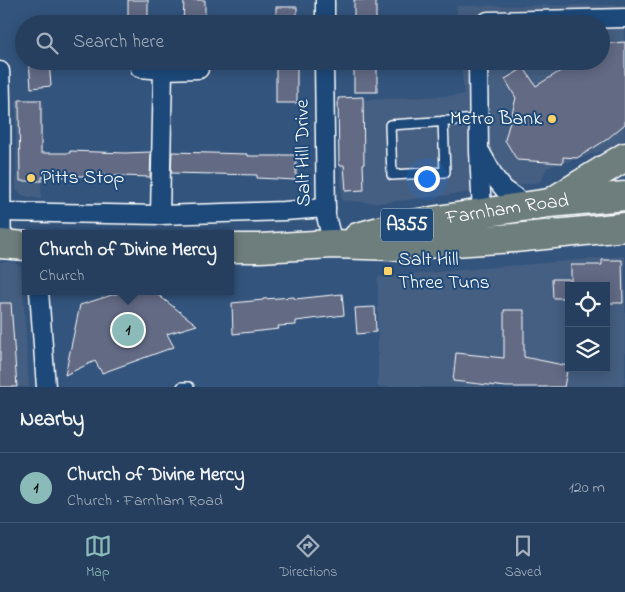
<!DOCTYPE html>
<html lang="en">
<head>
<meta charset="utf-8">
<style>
	body { margin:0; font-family:"Indie Flower",sans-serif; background:#2e4664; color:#f1f3f6 }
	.controls { position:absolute; right:15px; bottom:15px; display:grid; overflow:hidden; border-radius:0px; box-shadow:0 2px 12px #0003 }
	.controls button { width:45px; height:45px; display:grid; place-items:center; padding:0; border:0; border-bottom:1px solid #425873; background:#263f5e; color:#f1f3f6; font:25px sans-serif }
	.you { position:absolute; left:426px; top:178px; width:18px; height:18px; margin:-12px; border:4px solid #fff; border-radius:50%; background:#1a73e8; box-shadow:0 0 0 8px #1a73e833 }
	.badge { display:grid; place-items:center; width:32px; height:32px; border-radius:50%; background:#8bbbb9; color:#111; font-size:16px; font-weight:700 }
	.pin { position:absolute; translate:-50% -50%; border:2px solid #fff; box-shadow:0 1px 5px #0006 }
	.popup { position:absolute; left:22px; top:230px; width:212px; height:65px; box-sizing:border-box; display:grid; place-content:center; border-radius:0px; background:#263f5e; filter:drop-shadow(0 1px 4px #0005); font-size:16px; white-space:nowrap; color:#a4afbc }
	.popup b { font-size:19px; color:#f1f3f6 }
	.popup::after { content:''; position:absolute; left:50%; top:100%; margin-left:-10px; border:10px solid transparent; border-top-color:#263f5e }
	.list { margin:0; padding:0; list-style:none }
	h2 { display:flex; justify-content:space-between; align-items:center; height:65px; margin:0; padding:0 20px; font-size:21px }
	h2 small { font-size:16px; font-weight:400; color:#a4afbc }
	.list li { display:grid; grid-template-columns:32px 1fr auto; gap:15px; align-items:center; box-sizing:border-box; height:70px; padding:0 20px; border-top:1px solid #425873 }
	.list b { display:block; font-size:19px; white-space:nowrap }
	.list p { margin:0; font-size:16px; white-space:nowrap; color:#a4afbc }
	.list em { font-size:16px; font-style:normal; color:#a4afbc }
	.icon { flex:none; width:28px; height:28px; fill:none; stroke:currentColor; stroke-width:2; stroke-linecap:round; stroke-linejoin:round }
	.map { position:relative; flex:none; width:625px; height:387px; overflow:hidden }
	.search { position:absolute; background:#263f5e; box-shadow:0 2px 12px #0003; left:15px; right:15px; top:15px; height:55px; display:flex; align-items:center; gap:12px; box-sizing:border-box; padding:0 18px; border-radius:28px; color:#a4afbc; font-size:19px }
	.sheet { height:135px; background:#263f5e }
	nav { display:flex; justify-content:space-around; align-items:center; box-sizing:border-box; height:70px; border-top:1px solid #425873; background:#263f5e; font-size:14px; color:#a4afbc }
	nav a { display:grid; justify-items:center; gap:2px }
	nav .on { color:#8bbbb9 }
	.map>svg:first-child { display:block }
	.built { fill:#455e82; fill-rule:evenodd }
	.building { fill:#626b84; stroke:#fff }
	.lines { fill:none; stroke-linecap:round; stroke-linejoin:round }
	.service-casing { stroke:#fff; stroke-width:12 }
	.minor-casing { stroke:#fff; stroke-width:21 }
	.primary-casing { stroke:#fff; stroke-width:31 }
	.service { stroke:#1f4a7a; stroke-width:9 }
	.minor { stroke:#1f4a7a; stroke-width:18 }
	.primary { stroke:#6d7e7c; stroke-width:28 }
	.poi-dot { fill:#ffd166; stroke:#1f4a7a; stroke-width:2 }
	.labels { text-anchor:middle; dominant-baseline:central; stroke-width:4; stroke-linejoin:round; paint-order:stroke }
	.shield { fill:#1f4a7a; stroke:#bcc9d7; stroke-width:1 }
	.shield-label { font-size:19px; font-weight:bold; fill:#fff }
	.poi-label { font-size:20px; fill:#fff; stroke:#1f4a7a; text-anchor:start }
	.street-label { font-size:20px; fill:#fff; stroke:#1f4a7a }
</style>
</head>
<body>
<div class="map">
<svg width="625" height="387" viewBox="0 0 625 387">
	<rect width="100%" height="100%" fill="#33547d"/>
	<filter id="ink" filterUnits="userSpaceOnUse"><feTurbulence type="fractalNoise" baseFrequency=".02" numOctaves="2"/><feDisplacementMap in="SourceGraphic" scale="10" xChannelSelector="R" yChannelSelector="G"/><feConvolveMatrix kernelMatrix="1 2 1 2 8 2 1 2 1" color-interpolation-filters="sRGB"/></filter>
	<g filter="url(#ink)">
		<!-- built -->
		<g class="built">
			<polygon points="624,0 625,139 606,150 547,168 540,182 464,193 380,203 342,201 337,99 362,100 464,95 461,61 601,61 601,24 458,24 456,6 624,5"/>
			<polygon points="16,100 43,101 41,199 25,196 21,194 16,189"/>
			<path d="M624 256 625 258V379L623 387H378V277ZM569 286H606V368H569Z"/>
			<polygon points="0,262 14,262 21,267 23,290 29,387 0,387"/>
		</g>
		<!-- building -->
		<g class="building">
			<rect x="128" y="0" width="20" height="24"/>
			<polygon points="184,0 205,0 205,24 183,24"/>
			<rect x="354" y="0" width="22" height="24"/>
			<rect x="276" y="7" width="21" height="17"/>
			<polygon points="625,42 625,124 606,140 577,158 563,157 563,163 517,160 505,140 516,98 505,79 524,68 536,86 577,61 601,61 601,44"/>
			<polygon points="29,61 49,61 51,86 31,88"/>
			<rect x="276" y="61" width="21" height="42"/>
			<rect x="354" y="61" width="23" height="31"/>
			<polygon points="363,97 364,164 363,164 364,190 346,191 344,165 339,165 338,98"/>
			<polygon points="19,100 41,100 41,153 70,153 70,151 125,153 151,152 150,177 91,175 91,176 67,176 67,177 42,177 42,181 20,181"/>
			<polygon points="172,152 248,154 248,156 281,156 281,155 296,155 296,180 257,178 257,175 171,173"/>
			<polygon points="602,260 622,260 623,303 606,303 606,286 571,286 571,265 602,265"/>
			<polygon points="552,279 569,279 569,298 553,298"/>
			<polygon points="125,291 153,291 197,325 167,334 174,347 102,373 95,361 65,375 80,305"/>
			<polygon points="342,294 344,315 296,321 296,325 278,326 279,329 233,334 232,303 263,300 263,299 294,297 295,299"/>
			<polygon points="0,303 11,303 17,387 0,387"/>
			<polygon points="375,307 376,332 357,334 355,308"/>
			<polygon points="504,310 524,310 524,357 568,366 564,387 506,387 453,381 456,353 504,358"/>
		</g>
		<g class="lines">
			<defs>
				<g id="service">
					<polyline points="443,121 445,172 392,175 390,125 479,119"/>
					<polyline points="182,387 189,387"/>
				</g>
				<g id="minor">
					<polyline points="325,24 325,0"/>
					<polyline points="484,24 488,21 625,18"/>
					<polyline points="324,61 326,216 333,244"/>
					<polyline points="478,61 479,151 482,213"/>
					<polyline points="140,68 163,70 199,69"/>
					<path d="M0 71C3 129 0 187 2 244"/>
					<polyline points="481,153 495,178 504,189 528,206"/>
					<polyline points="1,212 160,215 284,211 326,208"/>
					<polyline points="160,215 163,70"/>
					<polyline points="39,291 46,387"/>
				</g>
				<g id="primary">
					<polyline points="555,200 625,157"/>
					<path id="s1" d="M358 237 394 227 482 213 549 203 625 196"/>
					<polyline points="0,244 26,246"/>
					<polyline points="230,248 260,248 333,244 394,246 514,238 625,227"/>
				</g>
			</defs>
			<!-- service casing -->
			<use href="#service" class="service-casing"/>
			<!-- minor casing -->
			<use href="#minor" class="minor-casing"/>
			<!-- primary casing -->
			<use href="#primary" class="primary-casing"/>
			<!-- service -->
			<use href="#service" class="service"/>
			<!-- minor -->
			<use href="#minor" class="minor"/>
			<!-- primary -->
			<use href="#primary" class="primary"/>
		</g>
	</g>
	<!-- markers -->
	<g class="poi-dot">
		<circle cx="552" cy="119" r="5"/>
		<circle cx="31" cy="178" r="5"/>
		<rect x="383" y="266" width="10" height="10" rx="2.5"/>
	</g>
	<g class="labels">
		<!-- shield labels -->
		<rect class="shield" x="381" y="208.5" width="52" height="33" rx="4"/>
		<g class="shield-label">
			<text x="407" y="225">A355</text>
		</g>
		<!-- poi labels -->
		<g class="poi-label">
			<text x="542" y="119" text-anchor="end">Metro Bank</text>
			<text x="41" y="178">Pitts Stop</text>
			<text x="398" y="260">Salt Hill<tspan x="398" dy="23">Three Tuns</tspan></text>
		</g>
		<!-- street labels -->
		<g class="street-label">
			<text transform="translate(304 153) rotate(-91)">Salt Hill Drive</text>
			<text stroke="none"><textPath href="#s1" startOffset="152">Farnham Road</textPath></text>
		</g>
	</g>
</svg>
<div class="controls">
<button><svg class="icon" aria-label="locate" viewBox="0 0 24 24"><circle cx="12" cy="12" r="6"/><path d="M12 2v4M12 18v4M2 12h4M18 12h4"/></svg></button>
<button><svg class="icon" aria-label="layers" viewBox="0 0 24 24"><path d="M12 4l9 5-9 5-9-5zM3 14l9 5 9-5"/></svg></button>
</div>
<div class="you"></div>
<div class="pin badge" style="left:128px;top:330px">1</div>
<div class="popup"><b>Church of Divine Mercy</b>Church</div>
<div class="search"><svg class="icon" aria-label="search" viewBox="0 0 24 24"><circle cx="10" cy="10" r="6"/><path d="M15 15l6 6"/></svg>Search here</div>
</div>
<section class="sheet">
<h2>Nearby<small></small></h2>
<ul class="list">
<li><span class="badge">1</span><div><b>Church of Divine Mercy</b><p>Church · Farnham Road</p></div><em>120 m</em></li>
</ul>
</section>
<nav>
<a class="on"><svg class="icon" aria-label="map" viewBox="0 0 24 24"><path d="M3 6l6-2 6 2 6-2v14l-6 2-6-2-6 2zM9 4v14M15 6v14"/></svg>Map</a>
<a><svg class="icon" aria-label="directions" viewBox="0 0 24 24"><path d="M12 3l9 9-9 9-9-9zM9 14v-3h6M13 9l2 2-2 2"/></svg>Directions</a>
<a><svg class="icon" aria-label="saved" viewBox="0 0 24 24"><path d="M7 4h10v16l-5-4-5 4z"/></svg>Saved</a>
</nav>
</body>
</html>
